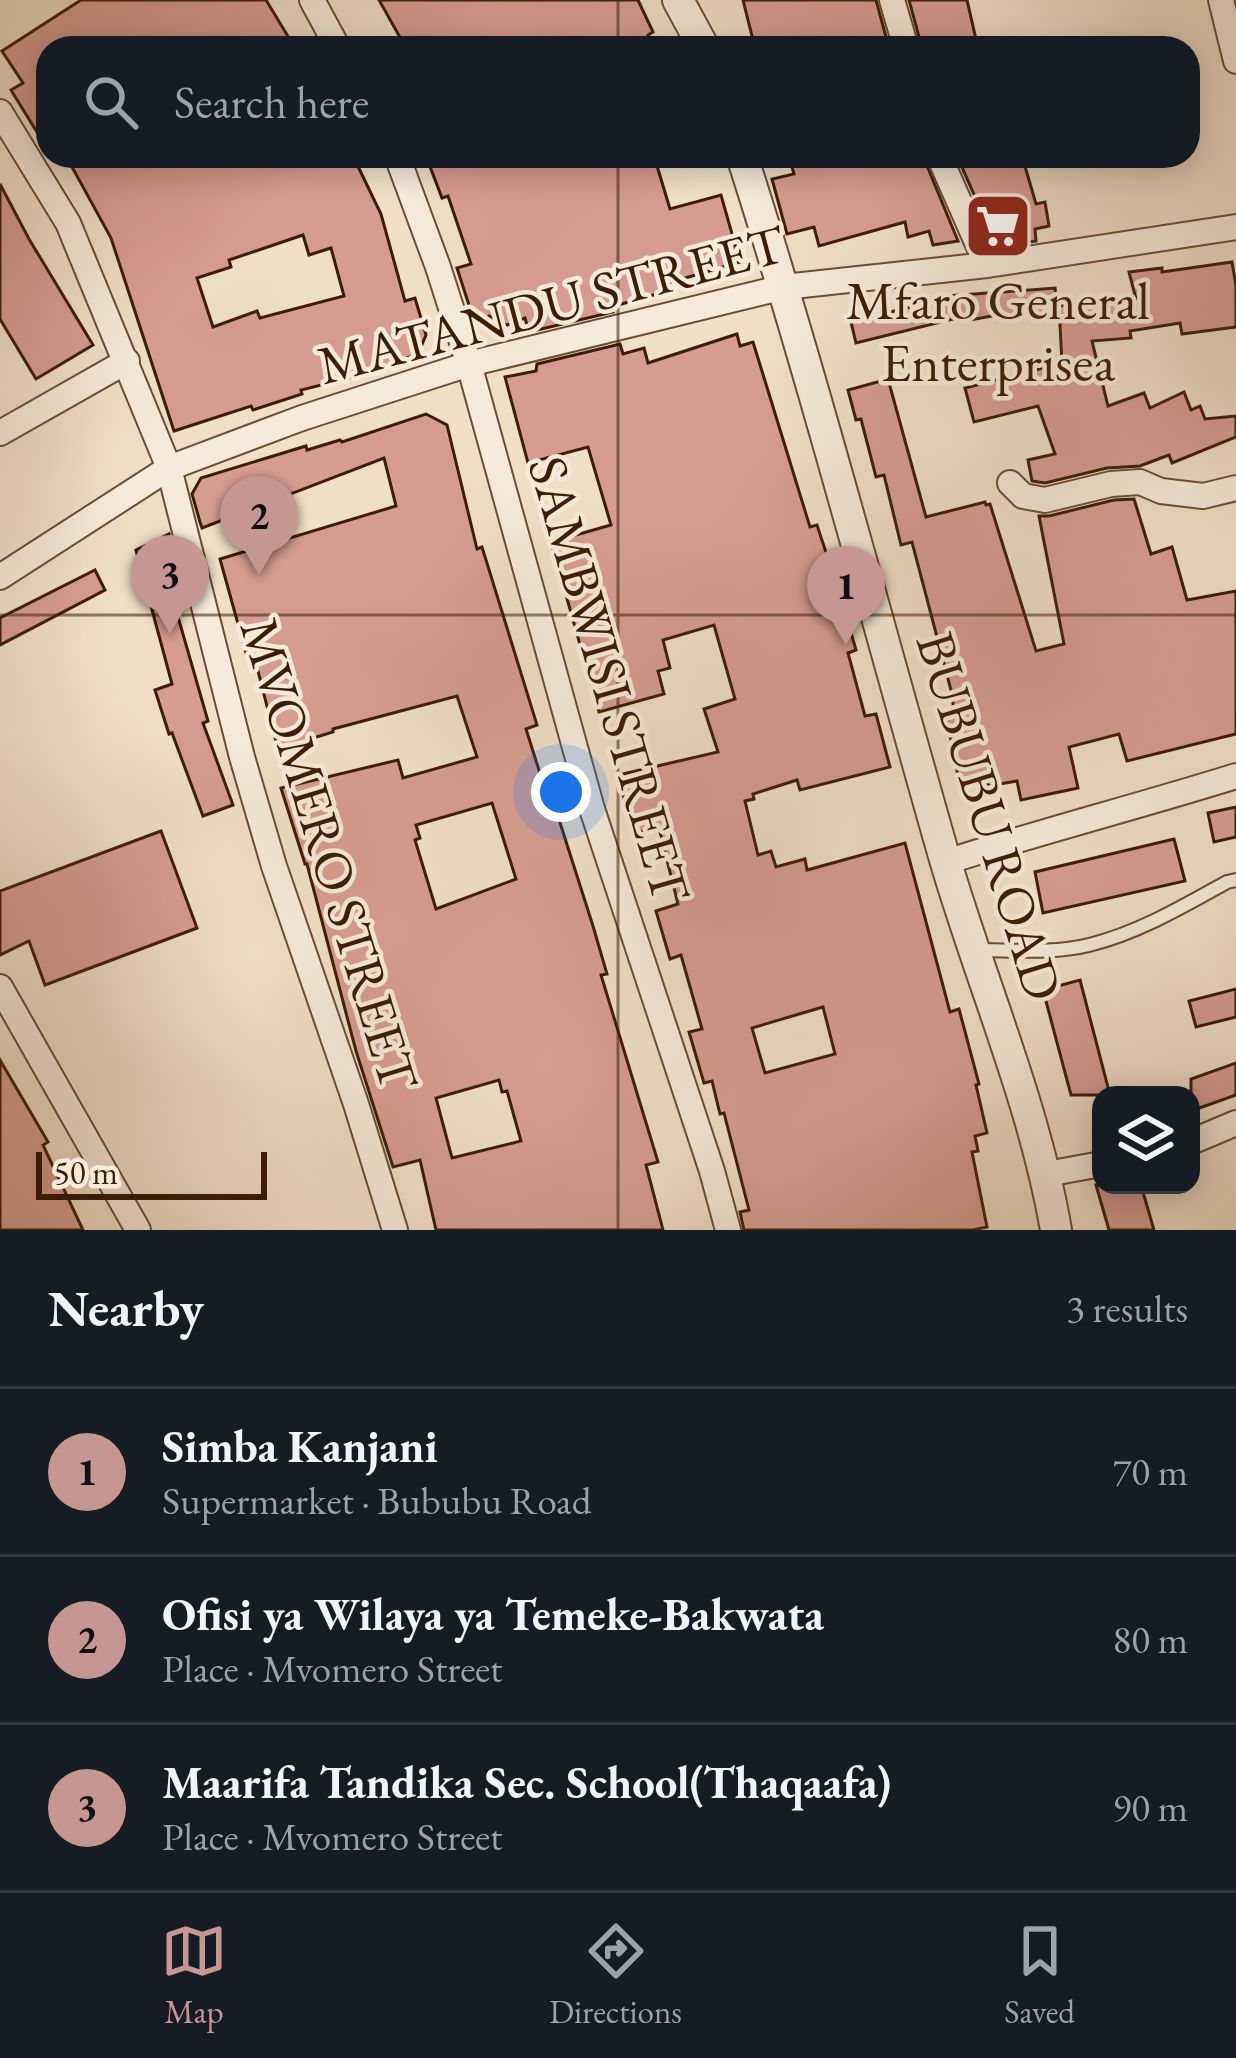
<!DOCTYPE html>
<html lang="en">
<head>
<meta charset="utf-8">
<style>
	body { margin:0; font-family:"EB Garamond",serif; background:#242831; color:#f1f3f6 }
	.controls { position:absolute; right:36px; bottom:36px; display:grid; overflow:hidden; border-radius:24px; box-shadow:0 6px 30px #0003 }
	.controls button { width:108px; height:108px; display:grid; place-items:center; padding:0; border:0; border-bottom:3px solid #363941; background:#171b24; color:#f1f3f6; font:60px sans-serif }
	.scale { position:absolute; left:36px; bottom:30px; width:231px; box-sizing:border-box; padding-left:12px; border:6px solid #3c1e03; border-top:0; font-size:33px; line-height:42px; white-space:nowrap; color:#3c1e03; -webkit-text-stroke:9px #f5eadb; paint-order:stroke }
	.you { position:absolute; left:561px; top:792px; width:42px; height:42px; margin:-30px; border:9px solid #fff; border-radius:50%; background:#1a73e8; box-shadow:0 0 0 18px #1a73e833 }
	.badge { display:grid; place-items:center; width:78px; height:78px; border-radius:50%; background:#c59692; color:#111; font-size:39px; font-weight:700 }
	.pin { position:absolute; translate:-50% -99px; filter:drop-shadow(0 3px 6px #0008) }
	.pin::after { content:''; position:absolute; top:63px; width:42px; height:36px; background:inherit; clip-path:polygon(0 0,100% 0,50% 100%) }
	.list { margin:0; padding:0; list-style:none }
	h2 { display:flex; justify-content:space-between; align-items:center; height:156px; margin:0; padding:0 48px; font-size:51px }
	h2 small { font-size:39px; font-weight:400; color:#9ea1a6 }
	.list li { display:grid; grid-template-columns:78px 1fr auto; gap:36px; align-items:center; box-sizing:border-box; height:168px; padding:0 48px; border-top:3px solid #363941 }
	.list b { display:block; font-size:45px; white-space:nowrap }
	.list p { margin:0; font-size:39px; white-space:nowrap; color:#9ea1a6 }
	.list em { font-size:39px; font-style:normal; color:#9ea1a6 }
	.icon { flex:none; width:66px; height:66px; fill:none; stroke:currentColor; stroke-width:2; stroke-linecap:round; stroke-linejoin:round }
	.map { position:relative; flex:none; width:1236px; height:1230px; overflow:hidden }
	.search { position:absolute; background:#171b24; box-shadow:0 6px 30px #0003; left:36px; right:36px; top:36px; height:132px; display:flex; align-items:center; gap:30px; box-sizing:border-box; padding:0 42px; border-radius:36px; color:#9ea1a6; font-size:45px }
	.sheet { height:660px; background:#171b24 }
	nav { display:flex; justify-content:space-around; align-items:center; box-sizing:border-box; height:168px; border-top:3px solid #363941; background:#171b24; font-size:33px; color:#9ea1a6 }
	nav a { display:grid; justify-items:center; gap:6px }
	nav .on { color:#c59692 }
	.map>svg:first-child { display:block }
	.building { fill:#d79c91; stroke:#3c1e03; stroke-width:3; fill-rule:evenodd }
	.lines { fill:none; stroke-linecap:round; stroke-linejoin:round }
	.service-casing { stroke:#694e34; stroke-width:16 }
	.minor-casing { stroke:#694e34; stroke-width:28 }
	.tertiary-casing { stroke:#694e34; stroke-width:34 }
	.service { stroke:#f5eadb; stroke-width:12 }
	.minor { stroke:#f5eadb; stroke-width:24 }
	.tertiary { stroke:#f5eadb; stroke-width:30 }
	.grid { fill:none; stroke:#3c1e03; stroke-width:3; stroke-opacity:0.55 }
	.labels { text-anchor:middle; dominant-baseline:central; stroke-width:9; stroke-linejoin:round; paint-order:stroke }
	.poi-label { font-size:54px; fill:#3c1e03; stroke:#f5eadb }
	.street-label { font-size:54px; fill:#3c1e03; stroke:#f5eadb }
</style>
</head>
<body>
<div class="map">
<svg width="1236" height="1230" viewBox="0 0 1236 1230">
	<rect width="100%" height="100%" fill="#efdfc7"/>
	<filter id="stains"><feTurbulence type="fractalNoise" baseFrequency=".00167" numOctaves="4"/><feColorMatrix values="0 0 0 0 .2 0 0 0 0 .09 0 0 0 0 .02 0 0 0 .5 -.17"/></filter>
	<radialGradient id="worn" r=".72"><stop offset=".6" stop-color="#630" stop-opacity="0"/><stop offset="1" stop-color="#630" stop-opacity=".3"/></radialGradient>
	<!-- building -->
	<g class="building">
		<polygon points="81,0 266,0 295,48 48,48 48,150 11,90 23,83 2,51"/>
		<polygon points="379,0 638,0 653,32 648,35 655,48 406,48"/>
		<polygon points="743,0 876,0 889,48 755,48"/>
		<polygon points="909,0 967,0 978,48 922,48"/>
		<path d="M66 156H353L381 214 405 301 415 298 426 335 418 354 357 376 301 390 302 394 253 410 251 406 174 431 111 238ZM303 235 309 255 331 248 344 296 260 318 257 311 213 327 197 278 231 267 229 260Z"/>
		<polygon points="426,156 654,156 670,209 721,195 740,262 668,283 671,290 611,307 613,312 529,332 525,318 507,325 489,316 476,327 457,268 471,264 448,196 442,198"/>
		<polygon points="789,156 923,156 958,241 933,245 929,231 908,237 905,222 819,246 814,227 787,234 772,179 794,174"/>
		<polygon points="957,156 1022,156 1036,204 1045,202 1049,226 1035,229 1036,241 1006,245 1004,233 992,235"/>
		<polygon points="0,184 29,239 93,345 36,379 0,319"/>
		<polygon points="1232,262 1236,286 1236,327 1182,334 1180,323 1130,331 1131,338 1092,341 1108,406 1144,393 1150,408 1184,392 1191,410 1200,406 1205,419 1236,416 1236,437 1172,463 1169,455 1140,466 1107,468 1045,483 1032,481 1028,460 1055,454 1038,406 974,422 965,388 1062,363 1059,306 1136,299 1129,272 1162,268 1162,272"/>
		<polygon points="1055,288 1058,312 1003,314 970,320 969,315 856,343 851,322 918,305 917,301 934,297"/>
		<path d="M737 334 740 346 753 342 810 527 817 525 841 598 856 650 848 653 865 716 876 714 890 767 800 790 797 780 753 794 754 799 745 801 758 855 771 851 776 867 805 859 807 870 905 843 950 1012 959 1009 979 1084 976 1085 987 1133 975 1136 978 1151 972 1152 987 1227 973 1230H744L740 1212 749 1210 724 1113 720 1114 712 1081 704 1083 689 1032 702 1029 681 955 670 959 656 911 678 904 659 828 633 834 618 775 718 752 704 709 735 699 714 625 663 640 670 668 658 671 664 694 599 712 551 542 611 525 588 447 528 463 505 377 536 371 537 364 620 344 623 354 644 348 648 363ZM823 1007 835 1054 765 1073 752 1028Z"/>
		<polygon points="888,379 926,517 985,502 986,505 990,504 1036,651 1064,644 1039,516 1049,516 1114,500 1134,499 1151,554 1172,547 1187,600 1236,591 1236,734 1127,761 1119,734 1069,747 1078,788 1021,800 1017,781 988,786 986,775 959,781 946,715 954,713 952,694 912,542 901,545 884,475 876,477 861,419 856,420 848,390"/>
		<path d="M426 414 447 425 477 549 482 547 537 725 526 729 544 786 548 785 593 926 607 974 601 975 658 1162 646 1165 663 1230H436L420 1160 393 1167 356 1051 307 864H305L281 788 398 760 403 778 477 757 457 696 333 729V732L278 749 258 671 254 672 251 659 248 660 220 559 396 506 384 458 202 528 200 522 192 494 201 478 306 446 307 450 340 440 342 442ZM492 803 516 879 436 909 415 840 420 838 416 825ZM499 1080 502 1092 507 1091 521 1141 452 1158 436 1098Z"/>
		<polygon points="169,534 176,564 170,566 178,583 174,584 181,601 174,603 208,721 203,723 233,805 203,816 172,733 169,734 155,690 172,684 136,550"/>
		<polygon points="95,570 105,590 0,645 0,618"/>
		<polygon points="1236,807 1236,837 1214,842 1208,813"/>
		<polygon points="161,831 197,928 45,985 29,941 0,955 0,891"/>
		<polygon points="1174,839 1185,881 1043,913 1035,872"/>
		<polygon points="1080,980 1110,1095 1071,1095 1043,990"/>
		<polygon points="1236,989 1236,1017 1196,1027 1189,1001"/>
		<polygon points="0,1060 48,1142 43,1145 83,1230 0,1230"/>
		<polygon points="1236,1063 1236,1095 1191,1111 1191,1079"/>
		<polygon points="1096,1185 1141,1185 1154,1230 1109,1230"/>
	</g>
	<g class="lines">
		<defs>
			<path id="service" d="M976 950C1013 950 1053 954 1089 945 1138 933 1184 906 1227 882L1236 880"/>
			<g id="minor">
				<polyline points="312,0 338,48"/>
				<polyline points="892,0 906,48"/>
				<polyline points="1221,0 1236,61"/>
				<polyline points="0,112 68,223 169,468 242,757 274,866 356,1104 395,1230"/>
				<polyline points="397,156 438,267 469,364 592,809 712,1171 728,1230"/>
				<polyline points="939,156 987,265"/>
				<polyline points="0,433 127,361"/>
				<polyline points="1010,483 1023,496 1045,500 1111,484 1140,482 1161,491 1203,496 1236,488"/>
				<polyline points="0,577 169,468 302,418 469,364 784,287 987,265 1236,227"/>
				<path d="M946 862C1042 831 1140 806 1236 776"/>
				<polyline points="0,987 138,1230"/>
				<polyline points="1191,1142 1236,1123"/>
				<polyline points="1047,1174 1101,1164"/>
			</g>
			<g id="tertiary">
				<polyline points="678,0 704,48"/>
				<path d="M742 156C816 387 877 622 944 856 980 980 1034 1102 1056 1230"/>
			</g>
		</defs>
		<!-- service casing -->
		<use href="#service" class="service-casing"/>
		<!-- minor casing -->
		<use href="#minor" class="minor-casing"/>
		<!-- tertiary casing -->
		<use href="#tertiary" class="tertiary-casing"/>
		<!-- service -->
		<use href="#service" class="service"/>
		<!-- minor -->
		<use href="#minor" class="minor"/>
		<!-- tertiary -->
		<use href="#tertiary" class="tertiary"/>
	</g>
	<!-- grid -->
	<path class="grid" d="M618 0V48M618 156V1230M0 615H1236"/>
	<!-- icons -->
	<defs>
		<symbol id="supermarket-square" viewBox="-11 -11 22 22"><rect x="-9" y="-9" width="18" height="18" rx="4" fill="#8f2418" stroke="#f5eadb"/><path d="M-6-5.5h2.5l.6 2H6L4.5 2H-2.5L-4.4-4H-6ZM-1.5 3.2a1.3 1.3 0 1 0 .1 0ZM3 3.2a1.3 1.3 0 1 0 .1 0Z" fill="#fff"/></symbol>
	</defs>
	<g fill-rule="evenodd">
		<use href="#supermarket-square" x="960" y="188" width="76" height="76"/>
	</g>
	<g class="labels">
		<!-- poi labels -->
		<g class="poi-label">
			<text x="998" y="300">Mfaro General<tspan x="998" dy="62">Enterprisea</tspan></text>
		</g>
		<!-- street labels -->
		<g class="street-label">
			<text transform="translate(551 304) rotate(-15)">MATANDU STREET</text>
			<text transform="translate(610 679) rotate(74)">SAMBWISI STREET</text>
			<text transform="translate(990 816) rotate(73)">BUBUBU ROAD</text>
			<text transform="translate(330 854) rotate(73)">MVOMERO STREET</text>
		</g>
	</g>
	<rect width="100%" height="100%" filter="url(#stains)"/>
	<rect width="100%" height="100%" fill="url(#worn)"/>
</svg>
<div class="controls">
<button><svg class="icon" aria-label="layers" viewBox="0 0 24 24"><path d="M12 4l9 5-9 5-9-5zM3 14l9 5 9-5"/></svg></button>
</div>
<div class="scale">50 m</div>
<div class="you"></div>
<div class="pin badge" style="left:846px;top:645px">1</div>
<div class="pin badge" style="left:259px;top:575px">2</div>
<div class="pin badge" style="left:170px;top:634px">3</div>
<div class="search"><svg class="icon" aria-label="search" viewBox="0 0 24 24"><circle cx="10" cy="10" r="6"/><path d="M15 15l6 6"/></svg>Search here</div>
</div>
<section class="sheet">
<h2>Nearby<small>3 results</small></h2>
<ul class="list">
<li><span class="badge">1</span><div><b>Simba Kanjani</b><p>Supermarket · Bububu Road</p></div><em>70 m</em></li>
<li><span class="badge">2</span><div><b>Ofisi ya Wilaya ya Temeke-Bakwata</b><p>Place · Mvomero Street</p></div><em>80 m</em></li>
<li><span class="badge">3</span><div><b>Maarifa Tandika Sec. School(Thaqaafa)</b><p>Place · Mvomero Street</p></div><em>90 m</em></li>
</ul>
</section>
<nav>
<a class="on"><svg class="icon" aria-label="map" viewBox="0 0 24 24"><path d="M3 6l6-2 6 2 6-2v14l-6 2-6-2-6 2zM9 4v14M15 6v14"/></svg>Map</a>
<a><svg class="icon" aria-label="directions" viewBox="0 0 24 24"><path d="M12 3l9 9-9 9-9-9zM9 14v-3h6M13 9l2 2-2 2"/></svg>Directions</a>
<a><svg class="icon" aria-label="saved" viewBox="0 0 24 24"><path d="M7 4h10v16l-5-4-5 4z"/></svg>Saved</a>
</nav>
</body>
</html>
